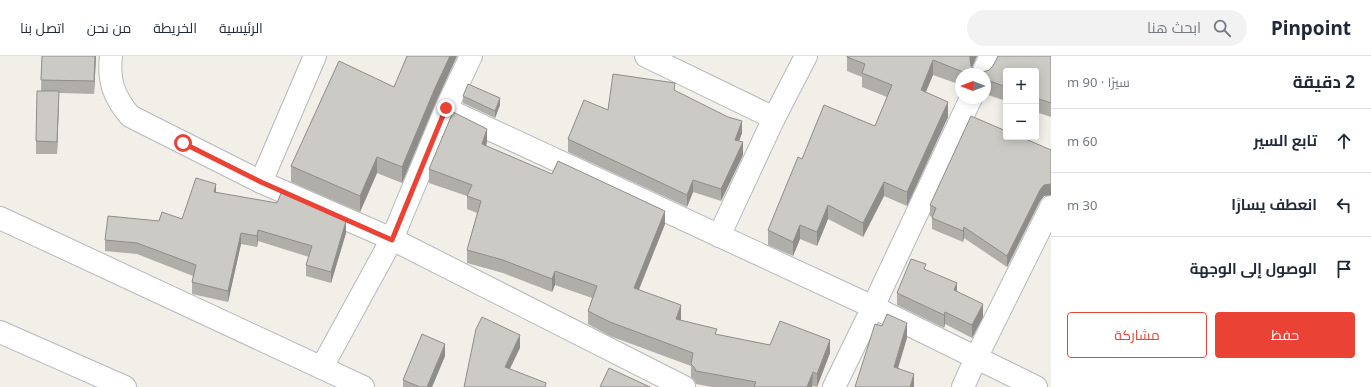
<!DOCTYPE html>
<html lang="ar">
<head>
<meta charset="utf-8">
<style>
	body { margin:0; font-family:"Noto Sans",Cairo,sans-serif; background:#f2f2f3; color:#1f2937; direction:rtl }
	.controls { position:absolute; right:12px; top:12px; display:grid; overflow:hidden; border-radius:4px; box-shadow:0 2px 10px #0003 }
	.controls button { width:36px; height:36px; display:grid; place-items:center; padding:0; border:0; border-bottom:1px solid #e0e1e3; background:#fff; color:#1f2937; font:20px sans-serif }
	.compass { position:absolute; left:955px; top:12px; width:36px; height:36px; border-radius:50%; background:#fff; box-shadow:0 2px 10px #0003; rotate:270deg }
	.stop { position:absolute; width:12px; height:12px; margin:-9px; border:3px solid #ea4335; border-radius:50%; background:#fff }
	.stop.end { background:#ea4335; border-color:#fff; box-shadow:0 1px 4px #0008 }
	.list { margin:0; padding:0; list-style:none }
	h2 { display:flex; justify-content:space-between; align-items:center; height:52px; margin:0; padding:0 16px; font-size:17px }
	h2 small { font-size:13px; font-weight:400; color:#747a83 }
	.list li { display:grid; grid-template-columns:26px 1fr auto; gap:12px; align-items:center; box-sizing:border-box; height:64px; padding:0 16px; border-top:1px solid #e0e1e3 }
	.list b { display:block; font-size:15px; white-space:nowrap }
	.list em { font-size:13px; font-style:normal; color:#747a83 }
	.actions { display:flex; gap:8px; padding:12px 16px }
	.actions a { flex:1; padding:9px 0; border:1px solid #ea4335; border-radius:4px; text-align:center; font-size:14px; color:#ea4335 }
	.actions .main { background:#ea4335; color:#fff }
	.icon { flex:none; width:22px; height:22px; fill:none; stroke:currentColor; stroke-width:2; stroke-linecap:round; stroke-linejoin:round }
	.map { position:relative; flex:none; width:1051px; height:331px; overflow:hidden; direction:ltr }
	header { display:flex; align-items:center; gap:24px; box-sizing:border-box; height:56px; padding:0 20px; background:#fff; border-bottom:1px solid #e0e1e3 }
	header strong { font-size:19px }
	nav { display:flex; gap:22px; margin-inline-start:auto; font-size:14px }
	.search { width:280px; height:36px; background:#f2f2f3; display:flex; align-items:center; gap:10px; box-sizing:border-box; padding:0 14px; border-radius:22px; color:#747a83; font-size:15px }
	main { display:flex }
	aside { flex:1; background:#fff }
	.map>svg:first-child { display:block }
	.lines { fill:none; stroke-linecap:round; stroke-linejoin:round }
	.minor-casing { stroke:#b5b8bc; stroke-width:24 }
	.minor { stroke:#fff; stroke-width:22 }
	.wall { fill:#afaea9 }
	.shaded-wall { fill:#8f8d8a }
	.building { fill:#cccac5; stroke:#8f8d8a }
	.route { stroke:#ea4335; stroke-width:5 }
</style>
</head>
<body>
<header>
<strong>Pinpoint</strong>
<div class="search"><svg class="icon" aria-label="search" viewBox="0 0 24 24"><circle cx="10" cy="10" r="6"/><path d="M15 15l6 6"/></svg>ابحث هنا</div>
<nav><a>الرئيسية</a><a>الخريطة</a><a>من نحن</a><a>اتصل بنا</a></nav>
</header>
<main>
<aside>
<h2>2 دقيقة<small>سيرًا · 90 m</small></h2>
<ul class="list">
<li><svg class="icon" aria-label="ahead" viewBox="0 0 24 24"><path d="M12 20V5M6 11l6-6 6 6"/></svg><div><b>تابع السير</b></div><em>60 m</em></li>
<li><svg class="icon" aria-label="left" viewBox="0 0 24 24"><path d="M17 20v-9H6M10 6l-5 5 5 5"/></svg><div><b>انعطف يسارًا</b></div><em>30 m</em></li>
<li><svg class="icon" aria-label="arrive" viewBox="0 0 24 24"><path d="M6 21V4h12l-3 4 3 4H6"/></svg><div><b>الوصول إلى الوجهة</b></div></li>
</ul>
<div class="actions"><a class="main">حفظ</a><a>مشاركة</a></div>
</aside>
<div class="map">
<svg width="1051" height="331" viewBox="0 0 1051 331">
	<rect width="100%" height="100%" fill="#f1efe8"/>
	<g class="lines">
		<defs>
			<g id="minor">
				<path d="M111 0C108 25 114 41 130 60L261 126 392 183 684 331"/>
				<polyline points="646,0 774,62"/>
				<polyline points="982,18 991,0"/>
				<polyline points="446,53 873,251 1036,331"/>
				<polyline points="261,126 315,0"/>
				<polyline points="0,162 363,331"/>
				<polyline points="719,180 774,62 806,0"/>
				<polyline points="0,276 125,331"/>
				<polyline points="322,311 392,183 446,53 471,0"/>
				<polyline points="834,331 873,251 971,42"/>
				<polyline points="963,331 976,302 1051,151"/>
			</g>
		</defs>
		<!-- minor casing -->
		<use href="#minor" class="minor-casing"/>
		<!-- minor -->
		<use href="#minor" class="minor"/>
	</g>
	<!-- wall -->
	<g class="wall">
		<polygon points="42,0 96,0 94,38 59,37 57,98 36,98 36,85 41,35"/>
		<polygon points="407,0 457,0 435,48 402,127 377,117 360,156 291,126 291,110 394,31"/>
		<polygon points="977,0 972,11 977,15 983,16 1051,0 1051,61 1036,56 1036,15 1006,15 1006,45 985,38 985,18 961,18 961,29 933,19 925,36 948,61 907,150 884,140 863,181 828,163 817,190 800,183 793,200 768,189 768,174 802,103 875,70 887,41 862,31 862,21 847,15 847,1"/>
		<polygon points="675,35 742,77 739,85 743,99 721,145 693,136 687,151 568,96 568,83 608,54"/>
		<polygon points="463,40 500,49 495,62 463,47"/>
		<polygon points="487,86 486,90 665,168 639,234 681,263 680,264 717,279 770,289 830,297 817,331 813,330 812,331 712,331 696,328 694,324 691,321 691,310 610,280 588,268 588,255 592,242 555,229 552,236 503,217 467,207 467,194 477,157 467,153 467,140 429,127 429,113"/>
		<polygon points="1051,94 1051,139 1044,140 1040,145 1007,211 964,182 963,186 932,173 932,161 930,160 930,149"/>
		<polygon points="216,136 346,177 331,227 306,220 306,209 309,201 258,185 257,191 241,188 228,246 192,238 192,226 193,220 137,198 105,195 105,184 182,163"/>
		<polygon points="926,214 957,235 983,261 972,282 945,268 944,272 897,249 897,237"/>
		<polygon points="445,300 432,331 403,331 403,324"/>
	</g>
	<!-- shaded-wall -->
	<g class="shaded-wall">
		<polygon points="95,0 96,0 94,38 94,25"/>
		<polygon points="450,0 457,0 435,48 402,127 402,111 435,32"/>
		<polygon points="970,0 977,0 971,13 970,18 966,18"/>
		<polygon points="933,4 933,19 921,48 921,34"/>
		<polygon points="59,35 59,48 57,98 57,86"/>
		<polygon points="500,42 500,49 495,62 495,55"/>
		<polygon points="948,46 948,61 907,150 907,136"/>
		<polygon points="742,65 742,77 735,96 735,84"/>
		<polygon points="487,73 487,86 482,102 482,88"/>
		<polygon points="743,86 743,99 721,145 721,133"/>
		<polygon points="377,101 377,117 360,156 360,140"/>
		<polygon points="693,124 693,136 687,151 687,139"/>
		<polygon points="884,126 884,140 863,181 863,167"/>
		<polygon points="216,128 216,140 214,136"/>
		<polygon points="1051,128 1051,139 1044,140 1040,145 1007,211 1007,200 1040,134 1044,129"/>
		<polygon points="828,149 828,163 817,190 817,176"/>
		<polygon points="665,155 665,168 634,245 634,232"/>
		<polygon points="346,165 346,177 331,227 331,216"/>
		<polygon points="800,169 800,183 793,200 793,186"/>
		<polygon points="964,171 964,182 963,186 963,175"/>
		<polygon points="258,174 258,185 257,191 257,180"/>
		<polygon points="241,177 241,188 228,246 228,235"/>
		<polygon points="555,215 555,229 552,236 552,223"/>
		<polygon points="957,227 957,240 954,234"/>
		<polygon points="983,248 983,261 972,282 972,269"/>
		<polygon points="681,249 681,263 676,277 676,263"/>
		<polygon points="945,256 945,268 944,272 944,259"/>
		<polygon points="907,267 907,282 894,326 894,311"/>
		<polygon points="520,279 520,292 505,323 505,311"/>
		<polygon points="830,284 830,297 817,331 817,318"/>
		<polygon points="445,288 445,300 432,331 427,331"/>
		<polygon points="813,316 812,331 807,331"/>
		<polygon points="914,318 914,331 910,331"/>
	</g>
	<!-- building -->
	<g class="building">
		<polygon points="42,0 95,0 94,25 41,24"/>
		<polygon points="407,0 450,0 435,32 402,111 377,101 360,140 291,110 339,5 394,31"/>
		<polygon points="847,0 970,0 970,4 971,10 977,15 983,16 989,14 993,10 998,0 1051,0 1051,47 1036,42 1036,15 1006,15 1006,31 985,23 985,18 977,18 976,16 970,15 966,17 933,4 921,34 948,46 907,136 884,126 863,167 828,149 817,176 800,169 793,186 768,174 798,101 802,103 824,49 875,70 892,29 862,17 865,8 847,1"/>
		<polygon points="613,18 675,27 674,34 728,61 742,65 735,84 743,86 721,133 693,124 687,139 568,83 584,44 608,54"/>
		<polygon points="468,28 500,42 495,55 463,40"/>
		<polygon points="37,35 59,35 57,86 36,85"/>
		<polygon points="453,56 487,73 482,88 552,118 558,105 665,155 634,232 681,249 676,263 717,273 715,278 770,289 780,265 830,284 817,318 813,316 807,331 754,331 756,326 696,315 694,311 691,308 693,297 610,266 588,255 597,230 555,215 552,223 503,204 467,194 481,145 467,140 472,129 429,113"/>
		<polygon points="971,60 1006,75 1006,81 1021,81 1051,94 1051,128 1044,129 1040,134 1007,200 964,171 963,175 932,162 936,152 930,149"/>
		<polygon points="196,122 216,128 214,136 277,147 281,137 346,165 331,216 306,209 312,190 258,174 257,180 241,177 228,235 192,226 196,209 137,187 105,184 108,160 159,165 162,156 182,163"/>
		<polygon points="911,203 926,208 924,213 957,227 954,234 983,248 972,269 945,256 944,259 897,237"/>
		<polygon points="887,258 907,267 894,311 914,318 910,331 855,331 875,268 882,270"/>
		<polygon points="482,261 520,279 505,311 546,327 545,331 464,331 476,273"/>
		<polygon points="422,278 445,288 427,331 420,331 403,324"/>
		<polygon points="609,312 650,331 600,331"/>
	</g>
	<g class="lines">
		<!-- route -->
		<polyline class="route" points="183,87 261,126 392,184 446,52"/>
	</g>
</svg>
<div class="controls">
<button>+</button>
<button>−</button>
</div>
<svg class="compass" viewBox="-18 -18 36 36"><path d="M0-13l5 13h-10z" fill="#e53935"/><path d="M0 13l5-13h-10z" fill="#747a83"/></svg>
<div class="stop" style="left:183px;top:87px"></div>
<div class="stop end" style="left:446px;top:52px"></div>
</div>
</main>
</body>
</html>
